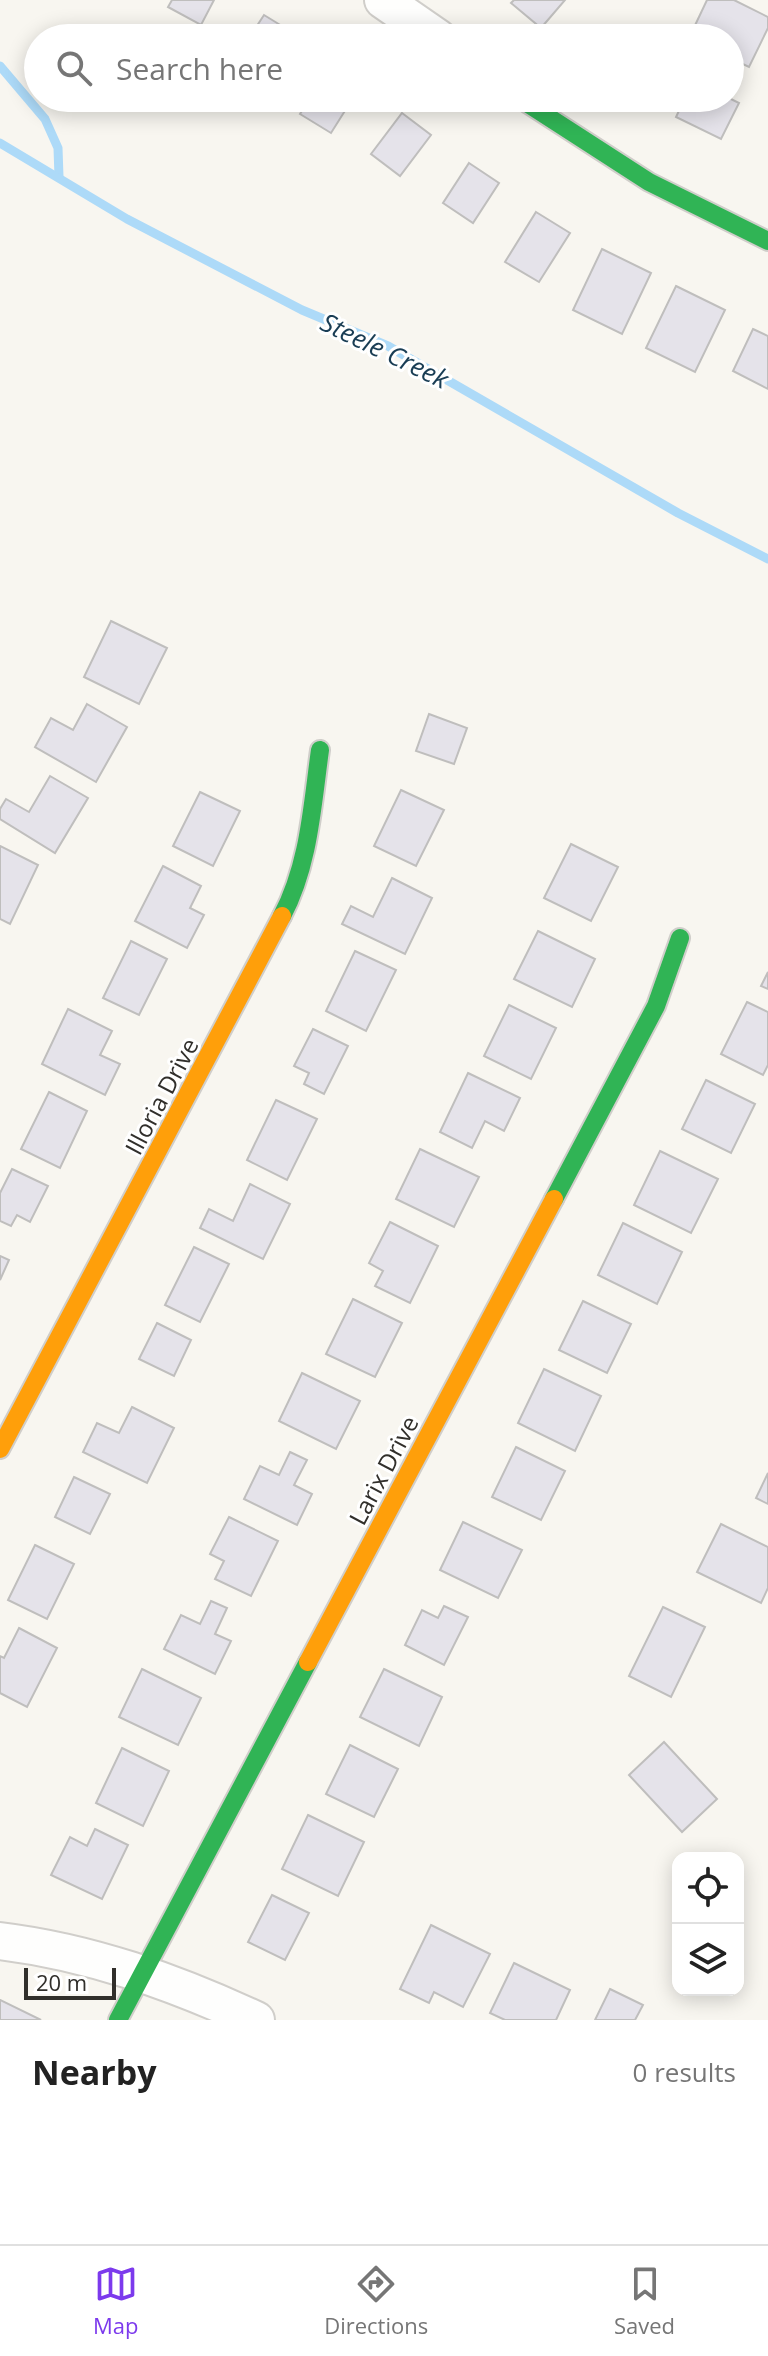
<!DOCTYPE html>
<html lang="en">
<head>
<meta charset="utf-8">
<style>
	body { margin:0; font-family:"Open Sans",sans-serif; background:#f2f2f2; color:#222 }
	.controls { position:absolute; right:24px; bottom:24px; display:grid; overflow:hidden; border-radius:16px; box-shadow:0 4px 20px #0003 }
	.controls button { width:72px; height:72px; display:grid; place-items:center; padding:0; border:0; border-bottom:2px solid #e0e0e0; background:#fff; color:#222; font:40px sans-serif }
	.scale { position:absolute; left:24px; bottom:20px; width:92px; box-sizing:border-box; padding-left:8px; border:4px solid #312f2b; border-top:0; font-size:22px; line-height:28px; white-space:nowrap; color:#312f2b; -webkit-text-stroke:6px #fff; paint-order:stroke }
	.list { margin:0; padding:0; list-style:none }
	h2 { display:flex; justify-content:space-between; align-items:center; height:104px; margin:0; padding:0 32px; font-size:34px }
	h2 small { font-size:26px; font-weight:400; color:#767676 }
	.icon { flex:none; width:44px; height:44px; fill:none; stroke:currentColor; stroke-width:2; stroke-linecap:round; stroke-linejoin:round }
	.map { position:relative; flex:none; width:768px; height:2020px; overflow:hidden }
	.search { position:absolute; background:#fff; box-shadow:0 4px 20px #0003; left:24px; right:24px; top:24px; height:88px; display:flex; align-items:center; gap:20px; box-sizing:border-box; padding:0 28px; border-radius:44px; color:#767676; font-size:30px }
	.sheet { height:224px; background:#fff }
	nav { display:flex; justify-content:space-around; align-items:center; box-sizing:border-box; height:112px; border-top:2px solid #e0e0e0; background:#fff; font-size:22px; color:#767676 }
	nav a { display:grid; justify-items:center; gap:4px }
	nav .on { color:#7c3aed }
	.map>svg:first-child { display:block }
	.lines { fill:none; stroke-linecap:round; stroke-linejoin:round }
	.stream { stroke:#addaf8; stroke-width:9 }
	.building { fill:#e5e3ea; stroke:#bfbebd; stroke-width:2 }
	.street-casing { stroke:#d0ceca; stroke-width:40 }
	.fast-casing { stroke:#d0ceca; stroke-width:22 }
	.slow-casing { stroke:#d0ceca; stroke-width:22 }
	.street { stroke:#fefefd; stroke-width:36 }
	.fast { stroke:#30b455; stroke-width:18 }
	.slow { stroke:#ff9f0a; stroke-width:18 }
	.labels { text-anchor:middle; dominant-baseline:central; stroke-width:6; stroke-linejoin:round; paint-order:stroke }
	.street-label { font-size:24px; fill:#312f2b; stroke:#fff }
	.water-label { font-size:26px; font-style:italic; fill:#193d54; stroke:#fff }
</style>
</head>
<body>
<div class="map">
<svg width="768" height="2020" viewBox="0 0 768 2020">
	<rect width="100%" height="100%" fill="#f8f6f0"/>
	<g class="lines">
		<!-- stream -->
		<g class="stream">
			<polyline points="0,66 45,119 58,148 59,177"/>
			<polyline points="0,143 127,219 302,310 388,346 678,513 768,559"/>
		</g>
	</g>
	<!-- building -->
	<g class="building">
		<polygon points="172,0 214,0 201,25 168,7"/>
		<polygon points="514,0 565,0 541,28 511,3"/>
		<polygon points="707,0 734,0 768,17 768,28 749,67 730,58 730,38 689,38"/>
		<polygon points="264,15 295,34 293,38 249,38"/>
		<polygon points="310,98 353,98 331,133 300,114"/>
		<polygon points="685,98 729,98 739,103 721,139 676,117"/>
		<polygon points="402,113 431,135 400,176 371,154"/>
		<polygon points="469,163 499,183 473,223 443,203"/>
		<polygon points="536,212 570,233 539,282 505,262"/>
		<polygon points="602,249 651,273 622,334 573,310"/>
		<polygon points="676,286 725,310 695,372 646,348"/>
		<polygon points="753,329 768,336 768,389 733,371"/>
		<polygon points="111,621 167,648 139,704 84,677"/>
		<polygon points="87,704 127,727 96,782 35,747 51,718 73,730"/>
		<polygon points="429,714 467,728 454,764 416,751"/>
		<polygon points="50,776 88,798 55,853 0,819 0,809 6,799 29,812"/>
		<polygon points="401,790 444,810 416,866 374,846"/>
		<polygon points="200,792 240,811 213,866 173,846"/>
		<polygon points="571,844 618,867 591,921 544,898"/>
		<polygon points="0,846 38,865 10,924 0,919"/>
		<polygon points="163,866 201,886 190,908 204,915 187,948 135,921"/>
		<polygon points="392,878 432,898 405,954 342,924 351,906 373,917"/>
		<polygon points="538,931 595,959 572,1007 514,979"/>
		<polygon points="131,941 167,959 139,1015 103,998"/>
		<polygon points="355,951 396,970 366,1031 326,1011"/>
		<polygon points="768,972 768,989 761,986"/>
		<polygon points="747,1002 768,1012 768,1065 763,1075 721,1054"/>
		<polygon points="509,1005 556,1028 531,1079 484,1056"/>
		<polygon points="68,1009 112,1031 100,1055 120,1064 105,1095 42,1064"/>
		<polygon points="313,1029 348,1046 324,1094 304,1084 309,1073 294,1066"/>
		<polygon points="468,1073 520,1098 504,1131 485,1121 472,1148 440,1132"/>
		<polygon points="706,1080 755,1104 731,1153 682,1129"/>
		<polygon points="49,1092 87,1111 60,1168 21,1149"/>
		<polygon points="276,1100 317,1119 287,1180 247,1160"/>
		<polygon points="420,1149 479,1177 454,1227 396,1199"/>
		<polygon points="660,1151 718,1179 691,1233 634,1205"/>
		<polygon points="12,1169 48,1186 30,1222 17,1215 11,1226 0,1221 0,1193"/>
		<polygon points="250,1184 290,1204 263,1259 200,1228 209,1209 233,1221"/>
		<polygon points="390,1222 438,1246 410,1303 375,1286 383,1271 369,1263"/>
		<polygon points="623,1223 682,1252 657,1304 598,1275"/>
		<polygon points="194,1247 229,1264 200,1322 165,1305"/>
		<polygon points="0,1256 9,1260 0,1280"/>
		<polygon points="353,1299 402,1323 375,1377 326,1354"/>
		<polygon points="583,1301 631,1324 607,1373 559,1350"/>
		<polygon points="157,1323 191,1340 174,1376 139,1359"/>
		<polygon points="544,1369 601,1396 575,1451 518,1423"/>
		<polygon points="302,1373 360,1401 336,1449 279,1421"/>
		<polygon points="132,1407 174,1428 147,1483 83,1452 97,1423 119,1433"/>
		<polygon points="516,1447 565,1471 541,1520 492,1497"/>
		<polygon points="290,1452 307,1460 294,1485 312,1494 297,1525 244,1499 260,1466 279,1475"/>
		<polygon points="768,1473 768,1504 756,1498"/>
		<polygon points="74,1477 110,1494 90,1534 55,1517"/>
		<polygon points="229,1517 278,1541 251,1596 215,1579 224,1561 210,1554"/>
		<polygon points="463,1522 522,1550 498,1598 440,1570"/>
		<polygon points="721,1524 768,1547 768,1588 761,1603 697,1572"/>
		<polygon points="35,1545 74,1564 47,1619 8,1600"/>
		<polygon points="211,1601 227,1608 215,1634 231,1641 215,1674 164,1649 181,1615 200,1624"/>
		<polygon points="444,1606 468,1617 444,1665 405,1645 422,1610 438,1618"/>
		<polygon points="663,1607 705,1627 671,1697 629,1676"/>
		<polygon points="19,1628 57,1648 27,1707 0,1693 0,1656 4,1658"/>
		<polygon points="142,1669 201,1698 178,1745 119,1717"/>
		<polygon points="384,1669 442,1697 419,1746 360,1717"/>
		<polygon points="664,1742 717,1799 682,1832 629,1775"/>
		<polygon points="350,1745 398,1769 374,1817 326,1794"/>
		<polygon points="122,1748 169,1771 143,1826 96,1803"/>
		<polygon points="308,1815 364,1842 338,1896 282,1869"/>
		<polygon points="95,1829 128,1845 102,1899 51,1875 70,1837 87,1846"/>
		<polygon points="272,1895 309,1913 285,1960 248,1942"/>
		<polygon points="431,1925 490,1954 463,2007 434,1992 429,2003 400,1989"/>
		<polygon points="514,1963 570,1990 556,2020 505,2020 490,2013"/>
		<polygon points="610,1989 643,2005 635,2020 595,2020"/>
		<polygon points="0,2000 41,2020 0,2020"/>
	</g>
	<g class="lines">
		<defs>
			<g id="street">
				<polyline points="383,0 438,38"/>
				<path d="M0 1941C90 1952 174 1982 256 2020"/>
			</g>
			<g id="fast">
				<polyline points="519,98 649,182 768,241"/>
				<path d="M282 916C309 865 312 807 320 750"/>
				<polyline points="554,1199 656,1006 680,938"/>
				<polyline points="118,2020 308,1662"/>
			</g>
			<g id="slow">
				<polyline points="0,1449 282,916"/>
				<polyline points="308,1662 554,1199"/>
			</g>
		</defs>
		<!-- street casing -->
		<use href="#street" class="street-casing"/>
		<!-- fast casing -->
		<use href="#fast" class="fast-casing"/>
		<!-- slow casing -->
		<use href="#slow" class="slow-casing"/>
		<!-- street -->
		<use href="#street" class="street"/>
		<!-- fast -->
		<use href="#fast" class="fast"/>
		<!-- slow -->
		<use href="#slow" class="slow"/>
	</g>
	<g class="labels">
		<!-- street labels -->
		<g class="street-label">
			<text transform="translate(161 1096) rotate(-62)">Illoria Drive</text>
			<text transform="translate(383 1470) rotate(-62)">Larix Drive</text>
		</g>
		<!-- water labels -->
		<g class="water-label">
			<text transform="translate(385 350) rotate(26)">Steele Creek</text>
		</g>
	</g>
</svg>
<div class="controls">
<button><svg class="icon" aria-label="locate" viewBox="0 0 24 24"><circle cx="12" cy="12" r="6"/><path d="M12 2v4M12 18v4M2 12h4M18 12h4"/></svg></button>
<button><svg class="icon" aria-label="layers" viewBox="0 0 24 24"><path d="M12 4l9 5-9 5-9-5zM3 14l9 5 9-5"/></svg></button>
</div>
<div class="scale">20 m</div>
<div class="search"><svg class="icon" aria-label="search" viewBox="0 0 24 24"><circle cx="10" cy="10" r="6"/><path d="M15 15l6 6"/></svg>Search here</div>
</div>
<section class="sheet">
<h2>Nearby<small>0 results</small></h2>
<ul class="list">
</ul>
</section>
<nav>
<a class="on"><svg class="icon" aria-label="map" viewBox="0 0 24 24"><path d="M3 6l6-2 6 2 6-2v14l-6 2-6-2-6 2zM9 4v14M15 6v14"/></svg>Map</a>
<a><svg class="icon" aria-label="directions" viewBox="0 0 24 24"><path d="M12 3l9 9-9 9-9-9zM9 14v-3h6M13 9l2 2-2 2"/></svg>Directions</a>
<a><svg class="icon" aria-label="saved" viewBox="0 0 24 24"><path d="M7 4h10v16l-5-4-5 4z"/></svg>Saved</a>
</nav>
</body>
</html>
